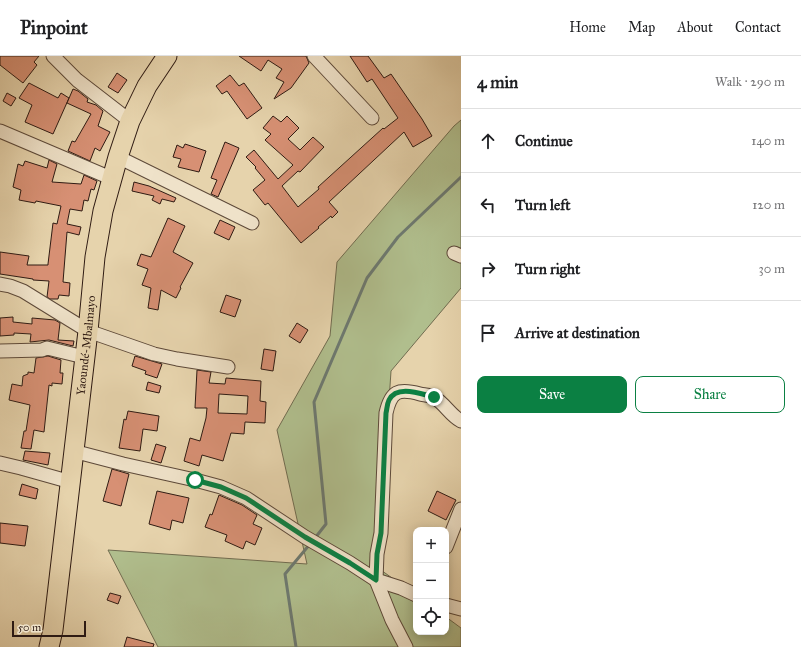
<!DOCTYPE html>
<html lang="en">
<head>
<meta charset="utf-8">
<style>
	body { margin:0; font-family:"IM FELL Great Primer",serif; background:#f6f6f6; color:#202124 }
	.controls { position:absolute; right:12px; bottom:12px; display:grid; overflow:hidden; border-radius:8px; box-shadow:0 2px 10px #0003 }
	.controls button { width:36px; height:36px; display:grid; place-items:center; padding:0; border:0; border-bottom:1px solid #e0e0e0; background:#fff; color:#202124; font:20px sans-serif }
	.scale { position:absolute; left:12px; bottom:10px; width:74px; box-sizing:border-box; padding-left:4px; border:2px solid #2f1b13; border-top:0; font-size:11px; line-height:14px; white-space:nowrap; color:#2f1b13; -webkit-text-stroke:3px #efe2c9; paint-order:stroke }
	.stop { position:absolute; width:12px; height:12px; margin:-9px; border:3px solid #0b8043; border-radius:50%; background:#fff }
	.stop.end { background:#0b8043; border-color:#fff; box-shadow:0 1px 4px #0008 }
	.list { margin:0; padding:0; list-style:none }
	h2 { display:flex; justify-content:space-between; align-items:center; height:52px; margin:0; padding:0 16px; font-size:17px }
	h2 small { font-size:13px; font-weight:400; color:#757577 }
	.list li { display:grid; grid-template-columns:26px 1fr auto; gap:12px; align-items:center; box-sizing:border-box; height:64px; padding:0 16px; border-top:1px solid #e0e0e0 }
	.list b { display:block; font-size:15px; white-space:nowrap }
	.list em { font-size:13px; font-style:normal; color:#757577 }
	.actions { display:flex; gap:8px; padding:12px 16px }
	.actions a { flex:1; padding:9px 0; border:1px solid #0b8043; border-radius:8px; text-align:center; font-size:14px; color:#0b8043 }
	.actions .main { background:#0b8043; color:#fff }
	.icon { flex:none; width:22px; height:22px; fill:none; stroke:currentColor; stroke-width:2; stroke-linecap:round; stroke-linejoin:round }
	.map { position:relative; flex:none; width:461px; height:591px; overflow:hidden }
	header { display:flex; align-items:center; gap:24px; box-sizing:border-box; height:56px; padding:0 20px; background:#fff; border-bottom:1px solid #e0e0e0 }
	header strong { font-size:19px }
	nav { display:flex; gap:22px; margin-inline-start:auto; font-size:14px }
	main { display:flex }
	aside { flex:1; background:#fff }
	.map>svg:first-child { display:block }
	.green { fill:#b0be8d; stroke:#706c50 }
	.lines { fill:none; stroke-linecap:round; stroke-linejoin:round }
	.stream { stroke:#6d7970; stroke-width:3 }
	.building { fill:#d79074; stroke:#2f1b13; fill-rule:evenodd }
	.minor-casing { stroke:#5d4939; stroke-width:15 }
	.highway-casing { stroke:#2f1b13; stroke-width:21 }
	.minor { stroke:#efe2c9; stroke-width:13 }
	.highway { stroke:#e6d3ac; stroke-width:19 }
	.route { stroke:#0b8043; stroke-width:5 }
	.labels { text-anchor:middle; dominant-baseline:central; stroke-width:3; stroke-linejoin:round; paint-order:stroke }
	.street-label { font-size:12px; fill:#2f1b13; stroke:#efe2c9 }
</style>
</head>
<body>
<header>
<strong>Pinpoint</strong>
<nav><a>Home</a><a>Map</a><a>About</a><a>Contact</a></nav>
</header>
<main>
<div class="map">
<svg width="461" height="591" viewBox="0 0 461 591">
	<rect width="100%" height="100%" fill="#e6d3ac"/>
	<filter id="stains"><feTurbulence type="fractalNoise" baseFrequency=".005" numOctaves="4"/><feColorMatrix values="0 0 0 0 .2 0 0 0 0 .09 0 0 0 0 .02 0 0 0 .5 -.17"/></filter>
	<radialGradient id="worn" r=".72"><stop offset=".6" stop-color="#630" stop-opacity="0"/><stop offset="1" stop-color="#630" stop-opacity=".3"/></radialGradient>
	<!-- green -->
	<polygon class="green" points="461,64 461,232 391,315 378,512 416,539 416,576 446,576 446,561 461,572 461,591 158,591 108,494 307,508 277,374 330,280 337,206 454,70"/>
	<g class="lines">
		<!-- stream -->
		<g class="stream">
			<polyline points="315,482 326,468 314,346 367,222 398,181 461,121"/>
			<polyline points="296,591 285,518 310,488"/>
		</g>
	</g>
	<!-- building -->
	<g class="building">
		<polygon points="0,0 39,0 34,6 37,9 23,27 0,9"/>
		<polygon points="239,0 306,0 309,7 291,32 274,43 284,26 276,22 282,13 268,4 261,15"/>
		<polygon points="350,0 368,0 384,22 391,18 422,63 432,80 413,91 404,76 329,146 338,156 332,162 331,160 318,171 319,172 301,187 268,147 265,149 253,134 265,124 255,112 256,111 246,101 254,94 278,123 293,109 265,84 271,78 263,72 273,60 281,66 287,60 299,72 288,83 300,94 313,81 324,91 300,116 298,115 282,130 298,151 319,133 318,131 383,72 384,73 398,62 372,23 367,26"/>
		<polygon points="117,17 127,24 118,37 108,31"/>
		<polygon points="230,19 239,30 244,27 262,52 247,63 227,35 222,38 216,30"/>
		<polygon points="29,27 58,42 61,37 69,42 53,78 25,66 32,49 19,42"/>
		<polygon points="73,33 78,35 88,43 87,46 96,49 103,55 98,70 110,76 100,95 95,92 90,105 68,95 72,85 75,86 91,58 67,47"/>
		<polygon points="7,37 16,42 11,50 3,45"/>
		<polygon points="225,86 239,92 218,141 211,138 217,124 211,122"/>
		<polygon points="185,88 206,95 199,116 178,111 181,103 173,101 177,89 183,92"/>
		<polygon points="49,104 57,108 52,126 81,128 84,119 97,125 94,134 91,133 88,145 84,144 82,155 70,153 67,168 81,171 79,179 67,176 63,226 70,227 69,240 59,239 58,243 50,243 47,241 49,225 33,224 33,223 0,218 0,196 29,200 27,209 48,209 48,208 53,167 57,168 61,150 36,145 35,147 19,144 21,134 13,131 18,108 23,110 25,105 47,112"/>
		<polygon points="134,126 149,130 176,142 174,146 162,143 160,148 152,144 154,140 132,135"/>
		<polygon points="168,162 185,170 173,196 193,207 180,231 181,232 176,242 161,234 158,254 148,252 151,232 142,229 148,213 137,209 141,198 151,201"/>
		<polygon points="220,164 235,171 229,184 214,177"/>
		<polygon points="226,239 241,244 235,261 220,256"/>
		<polygon points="13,261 13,266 32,268 32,262 55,264 60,267 58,284 74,285 73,290 49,284 30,286 31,278 14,277 14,279 0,280 0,262"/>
		<polygon points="297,267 308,274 300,287 289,280"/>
		<polygon points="264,293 276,295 273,315 261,313"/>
		<polygon points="48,300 61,304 60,317 63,317 62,328 52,327 52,330 49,329 44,376 34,374 31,393 21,392 24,375 26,375 30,349 9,344 12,328 22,330 23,320 28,318 28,316 34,317 36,302"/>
		<polygon points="135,300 162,308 157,322 145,318 146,315 132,310"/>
		<path d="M197 314 211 316 209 327 225 328 226 322 261 325 260 345 266 346 265 367 245 366 244 378 231 377 223 405 202 399 199 410 184 405 190 382 200 385 206 362 207 352H195ZM219 338 248 340 247 358 218 357Z"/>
		<polygon points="148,326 161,330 159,337 146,334"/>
		<polygon points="128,355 159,360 157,375 143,373 140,395 119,392 124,363 126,364"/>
		<polygon points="156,388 166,391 161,407 151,404"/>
		<polygon points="25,395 50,397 48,409 23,404"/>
		<polygon points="112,413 129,418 121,450 103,445"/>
		<polygon points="22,428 38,433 36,443 19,439"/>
		<polygon points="157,435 189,442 183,467 172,464 170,474 149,468"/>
		<polygon points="437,435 456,444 446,464 428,455"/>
		<polygon points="219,439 242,449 257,459 253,468 262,472 255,489 246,485 243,493 225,485 227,479 205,471 210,458 212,459"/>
		<polygon points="0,467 28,470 25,490 0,487"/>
		<polygon points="110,537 121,540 118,548 107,544"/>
		<polygon points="127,581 154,588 153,591 124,591"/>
	</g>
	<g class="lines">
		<defs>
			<g id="minor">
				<polyline points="53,0 77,24 130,65"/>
				<polyline points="314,0 372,62"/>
				<polyline points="0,75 113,123"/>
				<polyline points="118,101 252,167"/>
				<polyline points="454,197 461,200"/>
				<polyline points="0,228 10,230 23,235 88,275 154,298 177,303 228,311"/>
				<polyline points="0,295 42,294 47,292 84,301"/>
				<polyline points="73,395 123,408 195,424 221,431 246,442 305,481 350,507 376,524 401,532 416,539"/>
				<polyline points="0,407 21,412 71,426"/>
				<polyline points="446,491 461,453"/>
				<polyline points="446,549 461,553"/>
				<path d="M406 591 392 564 376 524 377 498 381 477 386 357C391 335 398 332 420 338 424 339 431 339 435 342 445 348 450 359 461 365"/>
			</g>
			<g id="highway">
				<path id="s1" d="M49 591 53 574 88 275 95 201 103 155 118 101 130 65 147 30 167 0"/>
			</g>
		</defs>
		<!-- minor casing -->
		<use href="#minor" class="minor-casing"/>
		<!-- highway casing -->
		<use href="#highway" class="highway-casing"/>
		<!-- minor -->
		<use href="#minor" class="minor"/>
		<!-- highway -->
		<use href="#highway" class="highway"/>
	</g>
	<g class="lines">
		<!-- route -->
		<path class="route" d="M195 424 221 431 246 442 305 481 350 507 376 524 377 498 381 477 386 357C387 353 387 348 389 344 397 328 421 338 434 341"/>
	</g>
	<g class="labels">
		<!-- street labels -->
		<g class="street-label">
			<text stroke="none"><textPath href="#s1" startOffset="304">Yaoundé-Mbalmayo</textPath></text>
		</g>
	</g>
	<rect width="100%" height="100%" filter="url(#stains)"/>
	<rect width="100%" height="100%" fill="url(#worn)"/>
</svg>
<div class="controls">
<button>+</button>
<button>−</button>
<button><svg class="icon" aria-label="locate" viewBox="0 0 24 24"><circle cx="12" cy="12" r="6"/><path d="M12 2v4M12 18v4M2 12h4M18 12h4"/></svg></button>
</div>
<div class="scale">50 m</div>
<div class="stop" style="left:195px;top:424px"></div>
<div class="stop end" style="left:434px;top:341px"></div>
</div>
<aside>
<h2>4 min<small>Walk · 290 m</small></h2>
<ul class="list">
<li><svg class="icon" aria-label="ahead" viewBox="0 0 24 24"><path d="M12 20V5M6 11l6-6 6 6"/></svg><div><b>Continue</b></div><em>140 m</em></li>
<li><svg class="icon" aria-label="left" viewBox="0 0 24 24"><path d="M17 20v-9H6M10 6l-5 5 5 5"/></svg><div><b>Turn left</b></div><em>120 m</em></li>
<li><svg class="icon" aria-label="right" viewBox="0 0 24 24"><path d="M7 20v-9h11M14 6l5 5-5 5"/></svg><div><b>Turn right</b></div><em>30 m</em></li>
<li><svg class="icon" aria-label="arrive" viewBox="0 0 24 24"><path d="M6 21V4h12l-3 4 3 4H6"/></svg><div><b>Arrive at destination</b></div></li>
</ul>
<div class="actions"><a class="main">Save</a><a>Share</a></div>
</aside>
</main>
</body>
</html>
